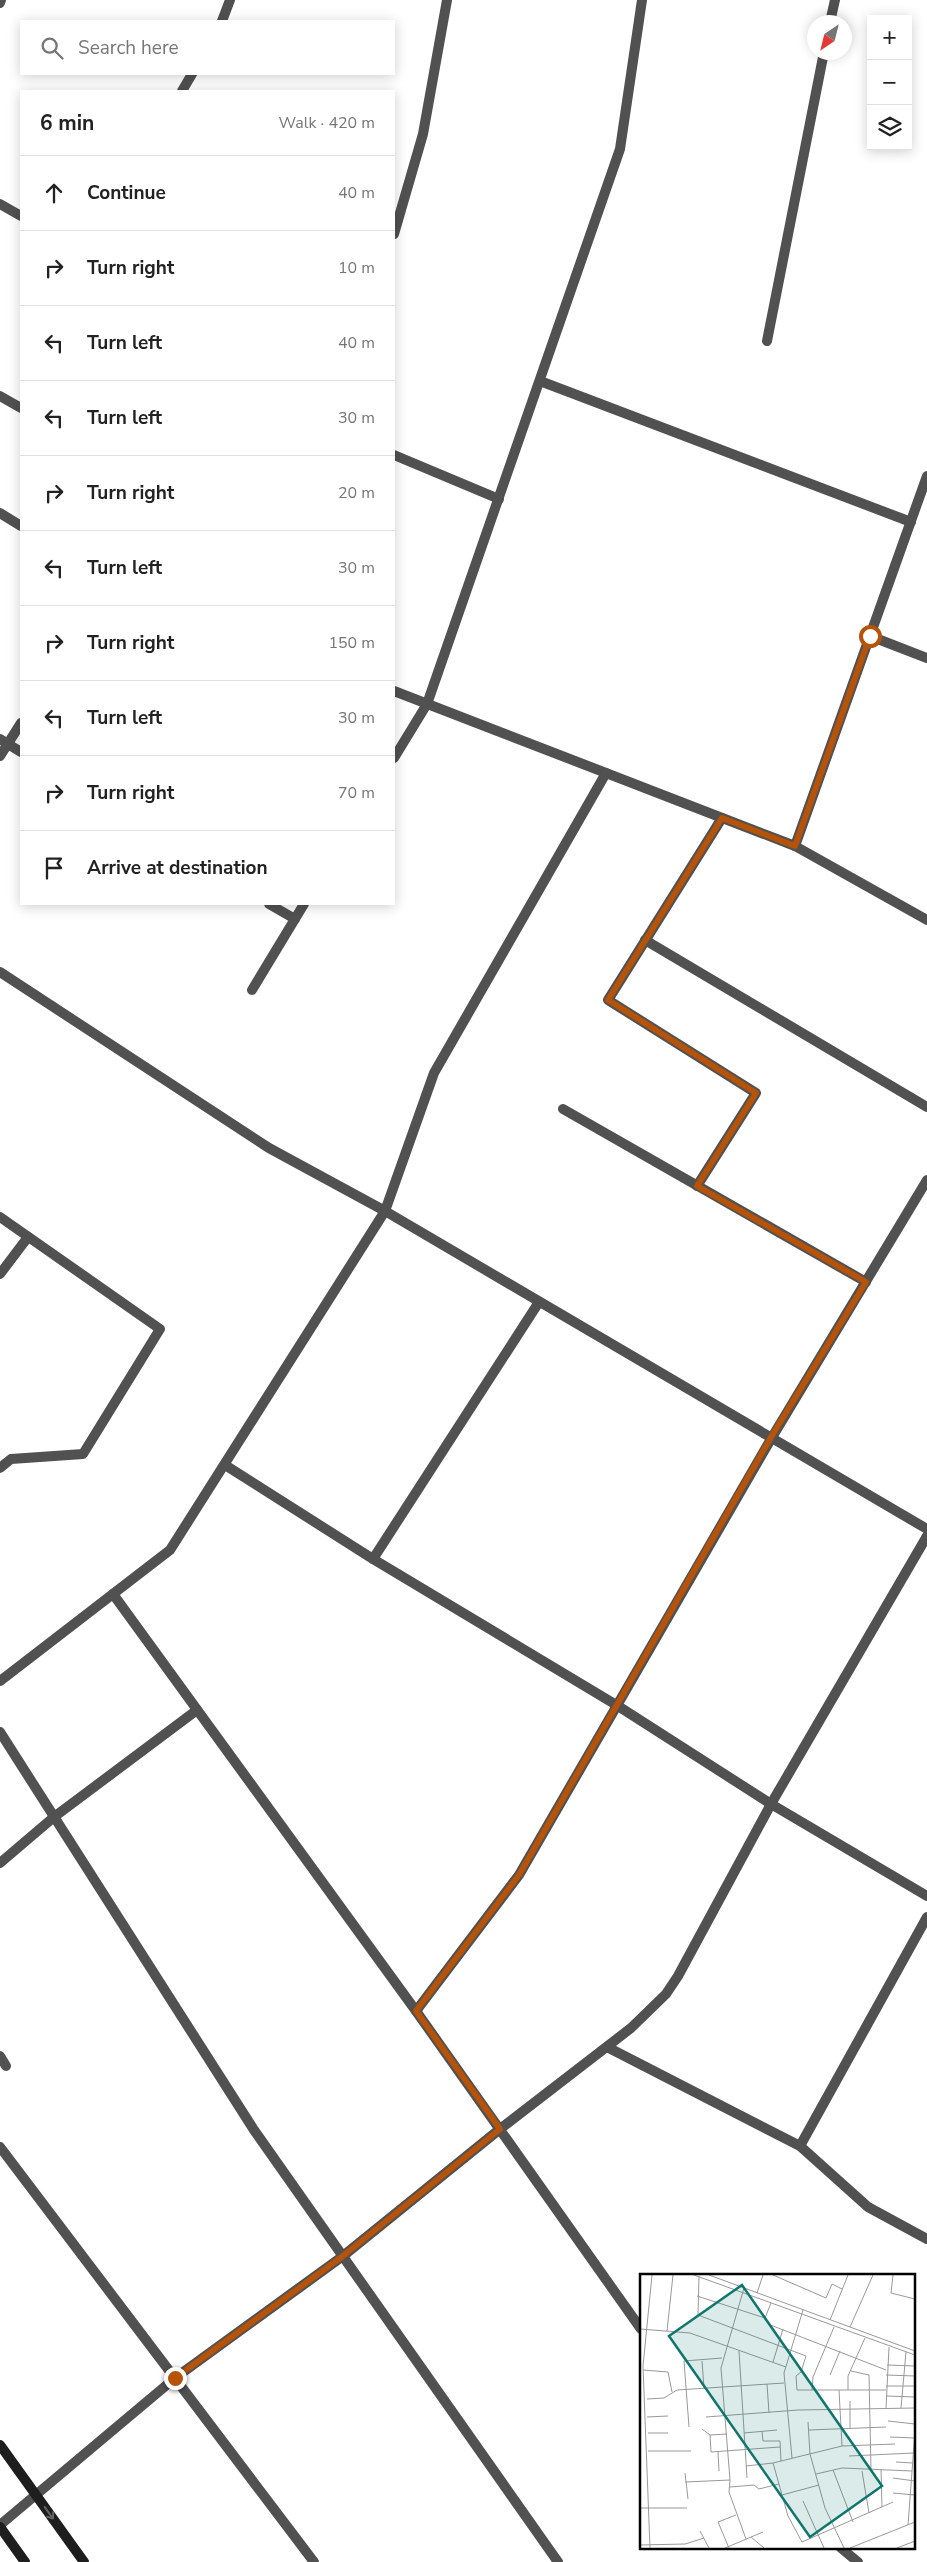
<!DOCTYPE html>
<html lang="en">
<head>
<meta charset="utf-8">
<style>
	body { margin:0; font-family:"Nunito Sans",sans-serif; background:#f2f2f2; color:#222 }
	.controls { position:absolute; right:15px; top:15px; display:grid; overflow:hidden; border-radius:0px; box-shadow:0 2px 12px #0003 }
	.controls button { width:45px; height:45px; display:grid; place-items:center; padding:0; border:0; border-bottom:1px solid #e0e0e0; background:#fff; color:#222; font:25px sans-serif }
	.compass { position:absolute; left:807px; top:15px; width:45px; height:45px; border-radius:50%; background:#fff; box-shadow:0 2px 12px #0003; rotate:215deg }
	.stop { position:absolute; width:15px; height:15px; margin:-11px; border:4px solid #b45309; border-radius:50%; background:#fff }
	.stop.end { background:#b45309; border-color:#fff; box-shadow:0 1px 5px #0008 }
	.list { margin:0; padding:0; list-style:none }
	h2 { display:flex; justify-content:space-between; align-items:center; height:65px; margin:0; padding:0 20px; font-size:21px }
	h2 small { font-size:16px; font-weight:400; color:#767676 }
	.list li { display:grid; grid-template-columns:32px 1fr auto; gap:15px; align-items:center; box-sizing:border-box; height:75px; padding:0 20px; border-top:1px solid #e0e0e0 }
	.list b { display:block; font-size:19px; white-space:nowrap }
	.list em { font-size:16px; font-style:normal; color:#767676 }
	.icon { flex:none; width:28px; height:28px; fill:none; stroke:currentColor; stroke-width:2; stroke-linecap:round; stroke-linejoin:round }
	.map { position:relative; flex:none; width:927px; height:2562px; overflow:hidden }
	.search { position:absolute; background:#fff; box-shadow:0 2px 12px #0003; left:20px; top:20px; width:375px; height:55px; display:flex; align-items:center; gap:12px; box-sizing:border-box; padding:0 18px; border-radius:0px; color:#767676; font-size:19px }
	.panel { position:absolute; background:#fff; box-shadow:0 2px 12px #0003; left:20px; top:90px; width:375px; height:815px; border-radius:0px }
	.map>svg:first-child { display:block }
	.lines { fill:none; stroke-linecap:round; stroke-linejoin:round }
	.street { stroke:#515151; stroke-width:10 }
	.secondary { stroke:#1e1e1e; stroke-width:10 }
	.oneway { stroke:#626262 }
	.route { stroke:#b45309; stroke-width:6 }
	.inset-road { fill:none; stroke:#999; stroke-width:1 }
	.view { fill:#0f766e; fill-opacity:0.15; stroke:#0f766e; stroke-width:2.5 }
	.inset-edge { fill:none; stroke:#000; stroke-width:2.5 }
</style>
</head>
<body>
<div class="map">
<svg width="927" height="2562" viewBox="0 0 927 2562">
	<rect width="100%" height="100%" fill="#fff"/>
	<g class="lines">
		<!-- street -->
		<g class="street">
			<polyline points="0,3 1,0"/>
			<polyline points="222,21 230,0"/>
			<polyline points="830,22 835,0"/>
			<polyline points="182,91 192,74"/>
			<polyline points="0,204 21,216"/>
			<polyline points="394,234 423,134 447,0"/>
			<polyline points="767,341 824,52"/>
			<polyline points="540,381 911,522"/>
			<polyline points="0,396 21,408"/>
			<polyline points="394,455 499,499"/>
			<polyline points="0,513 21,526"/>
			<polyline points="870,636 927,658"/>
			<polyline points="394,691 795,846 927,920"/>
			<polyline points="0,739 21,752"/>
			<polyline points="0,756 21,723"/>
			<polyline points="394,758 427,704 620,149 642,0"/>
			<polyline points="795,846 927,476"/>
			<polyline points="269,904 295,919"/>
			<polyline points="645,940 927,1107"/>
			<polyline points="0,972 269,1148 385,1211 927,1529"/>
			<polyline points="252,990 304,904"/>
			<polyline points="563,1109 866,1282"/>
			<polyline points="697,1186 756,1093 608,1000 722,818"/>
			<polyline points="0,1217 160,1329 83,1454 11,1459 0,1468"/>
			<polyline points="0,1274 28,1237"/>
			<polyline points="225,1465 373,1559 618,1706 771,1804 927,1896"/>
			<polyline points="373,1559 539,1302"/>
			<polyline points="113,1594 416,2011 641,2329"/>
			<polyline points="0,1681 170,1550 385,1211 434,1073 606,773"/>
			<polyline points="0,1732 254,2130 558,2562"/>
			<polyline points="0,1863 54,1817 197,1710"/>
			<polyline points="416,2011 519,1875 771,1439 927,1180"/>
			<polyline points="607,2047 800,2146 868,2207 927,2239"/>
			<polyline points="0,2056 6,2066"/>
			<polyline points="800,2146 927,1917"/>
			<polyline points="0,2147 314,2562"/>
			<polyline points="0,2525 175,2378 343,2256 500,2129 631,2028 666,1994 678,1976 771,1804 927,1536"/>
			<polyline points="841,2548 858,2562"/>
		</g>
		<!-- secondary -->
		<g class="secondary">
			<polyline points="0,2445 84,2562"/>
			<polyline points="0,2527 25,2562"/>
		</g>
	</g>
	<!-- one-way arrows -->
	<defs><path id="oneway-shaft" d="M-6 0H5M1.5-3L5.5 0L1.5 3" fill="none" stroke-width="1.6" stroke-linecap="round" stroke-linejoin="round" transform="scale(1.25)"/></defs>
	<use class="oneway" href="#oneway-shaft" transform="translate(49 2513) rotate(54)"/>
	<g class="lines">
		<!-- route -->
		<polyline class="route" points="175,2378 343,2256 500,2129 416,2011 519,1875 770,1439 866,1282 697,1186 756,1093 608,1000 722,818 795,846 870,636"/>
	</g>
	<!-- overview -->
	<g transform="translate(640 2274)">
		<rect width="275" height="275" fill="#fff"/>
		<path class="inset-road" d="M54 1 275 81M69 1 275 77M133 1 186 24 192 10 202 15M253 1 251 19 275 25M59 2 58 41 166 82 161 98 156 102 157 116H246M104 14 81 94 90 206 89 218 106 265M117 19 123 1M57 22 125 44 131 29M190 46 208 1M128 50 246 96M210 53 233 1M0 55 50 59 146 93M27 57 33 1M99 77 107 204M62 87 64 114M133 88 143 55M247 91 275 92M3 96 28 98 32 118M211 97 229 101 231 196M190 101 200 77M246 101 275 102M127 110 129 139M246 112H275M172 116 173 103 194 53M199 116 202 172M208 116V102L225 64M246 122 275 123M7 125 24 124 37 116 144 109M210 127V154M261 134 266 78M246 135 249 73M7 143 28 142M66 143 158 136 275 134M248 147 275 150M168 148 170 180 185 234 204 274M49 153 44 87 82 84M62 155 70 161 71 178 140 173M169 156 246 153M122 157 123 167H140L141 187M8 159H28M104 159 137 156M70 161 87 160M250 163 275 164M8 177H51M78 178 79 197M209 182 274 179M152 184 144 99 163 36M256 188 273 189M133 189 148 242 162 268 253 228M106 192 133 189 202 172 255 170M241 195 242 233M193 196 213 248M222 197 229 239M45 199 48 225M176 200 202 194 272 197M253 204 275 207M45 208 90 206M90 213 114 211 119 215 139 210M253 219 275 221M142 221 179 211M163 227 184 274M0 234H47M268 251 275 158M60 257 69 274M111 263 124 274M0 271 45 270 64 264M10 274 3 92 12 1M85 274 123 258M89 274 78 248 96 241M210 274 275 248M257 274 275 267"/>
		<path class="view" d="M102 11 242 212 170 263 29 62Z"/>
		<rect width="275" height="275" class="inset-edge"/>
	</g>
</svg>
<div class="controls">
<button>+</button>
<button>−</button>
<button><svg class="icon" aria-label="layers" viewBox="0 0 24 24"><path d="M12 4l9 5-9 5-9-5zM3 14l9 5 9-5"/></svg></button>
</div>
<svg class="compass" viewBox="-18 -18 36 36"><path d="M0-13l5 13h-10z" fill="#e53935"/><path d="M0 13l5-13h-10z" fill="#767676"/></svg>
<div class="stop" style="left:870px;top:636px"></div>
<div class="stop end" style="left:175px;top:2378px"></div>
<div class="search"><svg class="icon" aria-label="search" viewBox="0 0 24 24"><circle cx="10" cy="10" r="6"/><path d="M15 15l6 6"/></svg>Search here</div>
<section class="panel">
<h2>6 min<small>Walk · 420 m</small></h2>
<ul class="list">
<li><svg class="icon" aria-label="ahead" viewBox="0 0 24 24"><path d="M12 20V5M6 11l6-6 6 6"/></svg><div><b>Continue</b></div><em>40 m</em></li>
<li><svg class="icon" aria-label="right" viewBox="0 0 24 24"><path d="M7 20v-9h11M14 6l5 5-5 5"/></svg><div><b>Turn right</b></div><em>10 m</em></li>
<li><svg class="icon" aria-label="left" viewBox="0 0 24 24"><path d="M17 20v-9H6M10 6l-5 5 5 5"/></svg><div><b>Turn left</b></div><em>40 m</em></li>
<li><svg class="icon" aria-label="left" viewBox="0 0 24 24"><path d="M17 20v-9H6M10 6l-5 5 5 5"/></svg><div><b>Turn left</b></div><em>30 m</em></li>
<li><svg class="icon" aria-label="right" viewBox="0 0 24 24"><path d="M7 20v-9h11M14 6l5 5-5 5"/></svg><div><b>Turn right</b></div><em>20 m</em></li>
<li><svg class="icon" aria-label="left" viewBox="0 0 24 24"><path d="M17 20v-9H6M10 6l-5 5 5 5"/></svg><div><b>Turn left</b></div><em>30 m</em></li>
<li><svg class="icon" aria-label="right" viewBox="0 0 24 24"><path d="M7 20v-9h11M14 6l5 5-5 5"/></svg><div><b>Turn right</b></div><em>150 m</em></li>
<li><svg class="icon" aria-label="left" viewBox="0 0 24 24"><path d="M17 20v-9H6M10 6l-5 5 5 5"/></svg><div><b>Turn left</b></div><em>30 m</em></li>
<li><svg class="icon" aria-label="right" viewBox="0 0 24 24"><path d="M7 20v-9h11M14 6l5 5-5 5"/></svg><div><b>Turn right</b></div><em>70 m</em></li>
<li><svg class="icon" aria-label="arrive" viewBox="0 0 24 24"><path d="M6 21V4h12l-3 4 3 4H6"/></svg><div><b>Arrive at destination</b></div></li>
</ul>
</section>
</div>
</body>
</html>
